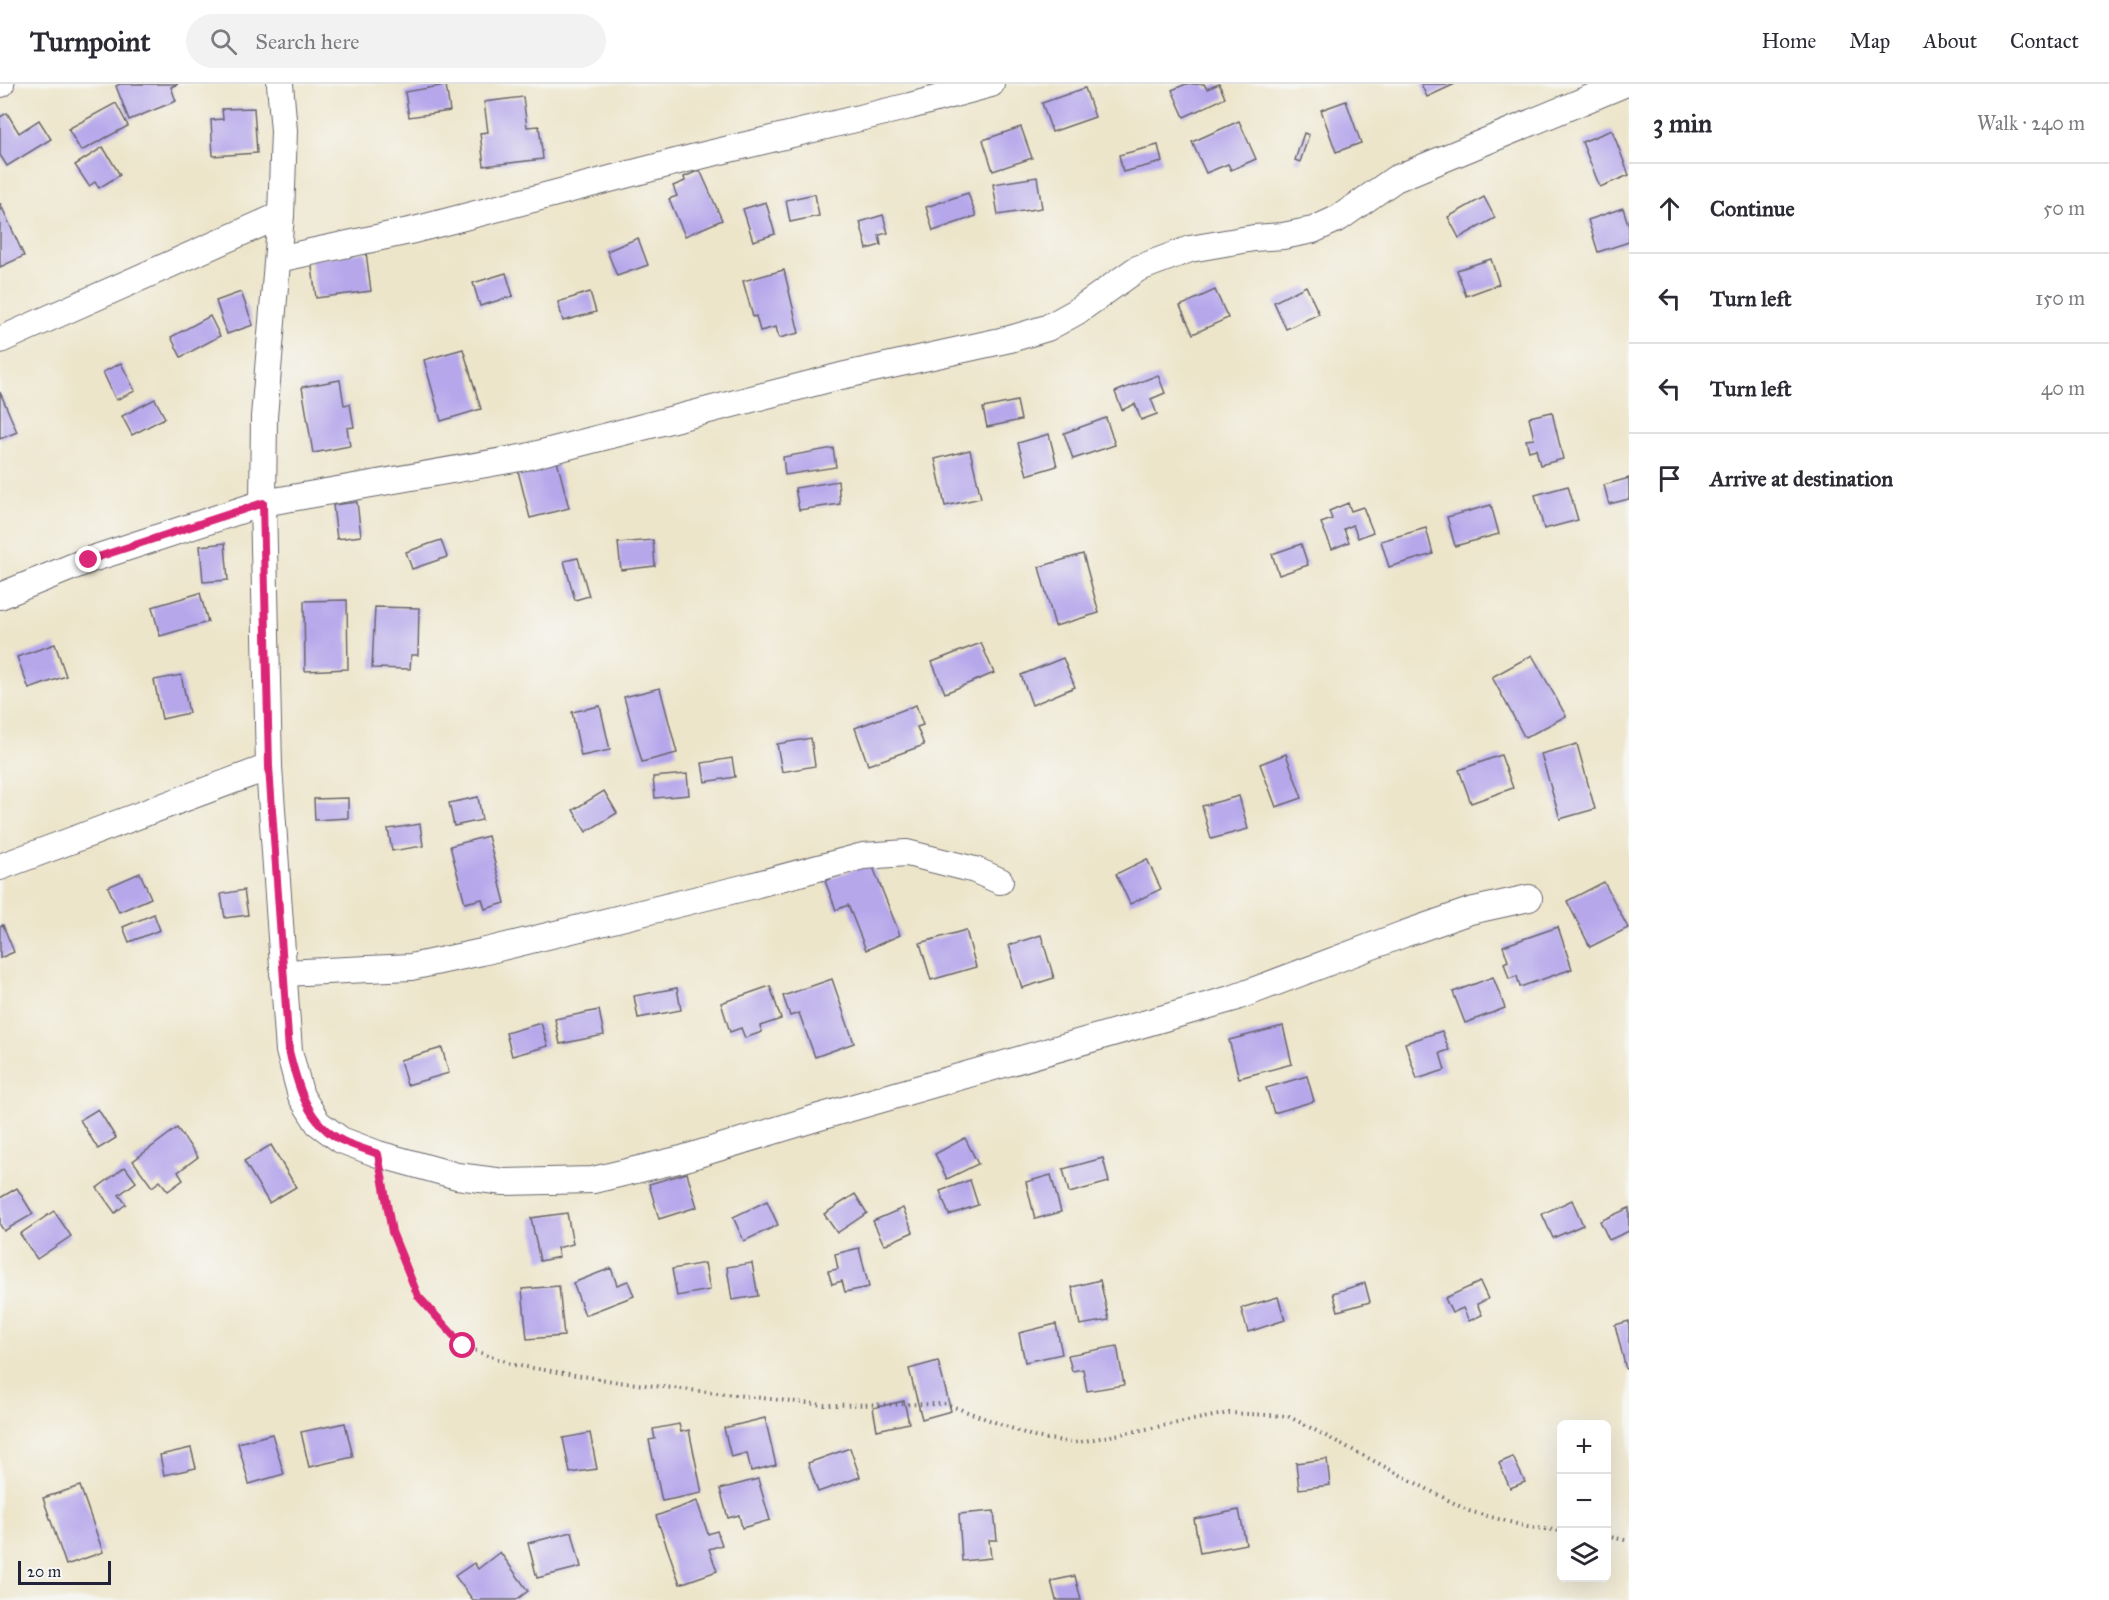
<!DOCTYPE html>
<html lang="en">
<head>
<meta charset="utf-8">
<style>
	body { margin:0; font-family:"IM FELL Great Primer",serif; background:#f2f2f3; color:#2b2b33 }
	.controls { position:absolute; right:18px; bottom:18px; display:grid; overflow:hidden; border-radius:9px; box-shadow:0 6px 24px #0002 }
	.controls button { width:54px; height:54px; display:grid; place-items:center; padding:0; border:0; border-bottom:2px solid #e1e1e2; background:#fff; color:#2b2b33; font:30px sans-serif }
	.scale { position:absolute; left:18px; bottom:15px; width:93px; box-sizing:border-box; padding-left:6px; border:3px solid #22223b; border-top:0; font-size:16px; line-height:21px; white-space:nowrap; color:#22223b; -webkit-text-stroke:4px #f6f6f2; paint-order:stroke }
	.stop { position:absolute; width:18px; height:18px; margin:-14px; border:4px solid #db2777; border-radius:50%; background:#fff }
	.stop.end { background:#db2777; border-color:#fff; box-shadow:0 2px 6px #0008 }
	.list { margin:0; padding:0; list-style:none }
	h2 { display:flex; justify-content:space-between; align-items:center; height:78px; margin:0; padding:0 24px; font-size:26px }
	h2 small { font-size:20px; font-weight:400; color:#7c7c81 }
	.list li { display:grid; grid-template-columns:39px 1fr auto; gap:18px; align-items:center; box-sizing:border-box; height:90px; padding:0 24px; border-top:2px solid #e1e1e2 }
	.list b { display:block; font-size:22px; white-space:nowrap }
	.list em { font-size:20px; font-style:normal; color:#7c7c81 }
	.icon { flex:none; width:33px; height:33px; fill:none; stroke:currentColor; stroke-width:2; stroke-linecap:round; stroke-linejoin:round }
	.map { position:relative; flex:none; width:1629px; height:1516px; overflow:hidden }
	header { display:flex; align-items:center; gap:36px; box-sizing:border-box; height:84px; padding:0 30px; background:#fff; border-bottom:2px solid #e1e1e2 }
	header strong { font-size:28px }
	nav { display:flex; gap:33px; margin-inline-start:auto; font-size:21px }
	.search { width:420px; height:54px; background:#f2f2f3; display:flex; align-items:center; gap:15px; box-sizing:border-box; padding:0 21px; border-radius:33px; color:#7c7c81; font-size:22px }
	main { display:flex }
	aside { flex:1; background:#fff }
	.map>svg:first-child { display:block }
	.building { fill:#b6a7eb }
	.lines { fill:none; stroke-linecap:round; stroke-linejoin:round }
	.minor-casing { stroke:#69666d; stroke-width:28 }
	.path { stroke:#69666d; stroke-width:4; stroke-dasharray:1.5 4.5; stroke-linecap:butt }
	.minor { stroke:#fff; stroke-width:26 }
	.route { stroke:#db2777; stroke-width:8 }
</style>
</head>
<body>
<header>
<strong>Turnpoint</strong>
<div class="search"><svg class="icon" aria-label="search" viewBox="0 0 24 24"><circle cx="10" cy="10" r="6"/><path d="M15 15l6 6"/></svg>Search here</div>
<nav><a>Home</a><a>Map</a><a>About</a><a>Contact</a></nav>
</header>
<main>
<div class="map">
<svg width="1629" height="1516" viewBox="0 0 1629 1516">
	<rect width="100%" height="100%" fill="#f6f6f2"/>
	<filter id="ink" filterUnits="userSpaceOnUse"><feTurbulence type="fractalNoise" baseFrequency=".0167" numOctaves="2"/><feDisplacementMap in="SourceGraphic" scale="12" xChannelSelector="R" yChannelSelector="G"/><feConvolveMatrix kernelMatrix="1 2 1 2 8 2 1 2 1" color-interpolation-filters="sRGB"/></filter>
	<filter id="wash" filterUnits="userSpaceOnUse"><feTurbulence type="fractalNoise" baseFrequency=".008" numOctaves="4" result="noise"/><feDisplacementMap in="SourceGraphic" scale="24" xChannelSelector="R" yChannelSelector="G"/><feGaussianBlur stdDeviation="1.35" result="paint"/><feColorMatrix in="noise" values="0 0 0 0 0 0 0 0 0 0 0 0 0 0 0 0 0 1.4 0 .05"/><feComposite in="paint" operator="in"/></filter>
	<g filter="url(#wash)">
		<rect width="100%" height="100%" fill="#ede5ca"/>
		<g id="blocks">
			<!-- building -->
			<g class="building">
				<polygon points="120,0 178,0 171,3 176,17 129,36 116,2"/>
				<polygon points="1186,0 1204,0 1207,5 1219,0 1225,14 1184,33 1172,6"/>
				<polygon points="1421,0 1455,0 1427,13"/>
				<polygon points="446,1 450,27 409,33 405,8"/>
				<polygon points="1085,4 1095,33 1052,48 1042,19"/>
				<polygon points="523,13 527,43 539,42 543,75 484,82 480,49 488,48 484,18"/>
				<polygon points="1346,17 1361,59 1336,68 1321,26"/>
				<polygon points="116,19 128,42 81,67 68,45"/>
				<polygon points="254,24 257,69 213,72 211,36 223,35 222,25"/>
				<polygon points="7,29 19,49 39,36 51,55 7,82 0,71 0,33"/>
				<polygon points="1239,37 1256,75 1231,86 1228,80 1206,89 1192,58"/>
				<polygon points="1021,43 1032,74 993,87 983,56"/>
				<polygon points="1612,46 1629,91 1600,103 1582,58"/>
				<polygon points="1304,49 1309,51 1300,78 1295,76"/>
				<polygon points="1158,61 1162,78 1123,88 1119,71"/>
				<polygon points="103,63 120,91 99,104 95,98 89,102 75,81"/>
				<polygon points="700,86 722,136 685,152 669,115 677,112 673,102 685,97 684,93"/>
				<polygon points="1037,93 1042,124 998,131 993,100"/>
				<polygon points="968,109 976,132 933,147 926,123"/>
				<polygon points="815,110 819,132 790,138 786,116"/>
				<polygon points="1484,113 1495,134 1459,154 1448,133"/>
				<polygon points="766,118 775,150 753,157 743,125"/>
				<polygon points="0,119 24,172 0,183"/>
				<polygon points="1623,124 1629,143 1629,158 1598,168 1588,136"/>
				<polygon points="883,131 888,149 879,151 881,161 867,165 860,138"/>
				<polygon points="638,154 648,181 617,192 607,167"/>
				<polygon points="366,168 371,207 316,214 311,175"/>
				<polygon points="1491,175 1499,200 1466,212 1457,186"/>
				<polygon points="784,186 799,249 779,254 776,243 760,247 756,232 753,233 743,197"/>
				<polygon points="506,189 513,212 480,222 473,199"/>
				<polygon points="1306,202 1319,230 1286,245 1274,218"/>
				<polygon points="1215,206 1228,234 1193,250 1180,222"/>
				<polygon points="241,208 253,241 227,250 216,217"/>
				<polygon points="590,208 596,228 563,237 558,218"/>
				<polygon points="210,232 220,252 181,273 171,253"/>
				<polygon points="463,265 481,325 441,337 424,276"/>
				<polygon points="121,279 135,307 116,316 103,288"/>
				<polygon points="1158,291 1165,309 1151,315 1157,330 1141,336 1135,320 1122,326 1115,308"/>
				<polygon points="340,296 344,321 350,320 354,343 347,344 350,362 313,369 302,303"/>
				<polygon points="0,308 17,348 0,355"/>
				<polygon points="155,315 165,334 132,351 122,332"/>
				<polygon points="1017,317 1021,336 987,343 983,324"/>
				<polygon points="1552,328 1563,375 1540,381 1536,365 1529,367 1526,356 1534,355 1529,333"/>
				<polygon points="1106,334 1115,361 1073,375 1064,349"/>
				<polygon points="1049,350 1057,382 1027,391 1018,359"/>
				<polygon points="833,364 836,383 785,391 783,373"/>
				<polygon points="970,366 981,414 945,422 935,375"/>
				<polygon points="557,377 569,424 530,434 518,387"/>
				<polygon points="1629,394 1629,415 1609,420 1604,401"/>
				<polygon points="838,397 840,420 799,426 795,404"/>
				<polygon points="1568,402 1578,436 1544,445 1535,411"/>
				<polygon points="357,418 361,452 337,455 333,421"/>
				<polygon points="1348,419 1351,427 1363,423 1373,448 1358,454 1353,441 1344,445 1349,458 1332,465 1321,439 1332,435 1329,427"/>
				<polygon points="1491,421 1499,450 1455,462 1447,433"/>
				<polygon points="1426,444 1433,470 1389,483 1381,457"/>
				<polygon points="441,456 447,473 412,485 406,468"/>
				<polygon points="653,456 655,482 621,486 618,459"/>
				<polygon points="225,459 228,496 203,498 200,462"/>
				<polygon points="1301,460 1308,481 1279,491 1272,470"/>
				<polygon points="1083,470 1099,529 1055,542 1039,483"/>
				<polygon points="578,474 589,512 575,516 564,477"/>
				<polygon points="200,509 208,538 160,552 152,523"/>
				<polygon points="347,516 348,585 305,587 304,517"/>
				<polygon points="375,523 419,524 418,571 411,571 410,585 372,584"/>
				<polygon points="981,559 994,589 945,609 932,578"/>
				<polygon points="55,560 66,592 29,605 17,573"/>
				<polygon points="1532,571 1566,632 1525,654 1492,593"/>
				<polygon points="1063,574 1075,603 1032,621 1021,591"/>
				<polygon points="181,591 189,629 162,635 154,596"/>
				<polygon points="660,604 677,669 642,678 624,613"/>
				<polygon points="916,621 923,641 917,643 924,661 868,681 855,644"/>
				<polygon points="600,622 610,666 581,672 572,628"/>
				<polygon points="811,654 815,682 782,688 777,660"/>
				<polygon points="1577,660 1595,725 1560,735 1541,670"/>
				<polygon points="1286,670 1302,714 1276,723 1260,680"/>
				<polygon points="1501,671 1513,704 1471,719 1459,686"/>
				<polygon points="732,674 735,693 705,698 702,679"/>
				<polygon points="687,690 689,711 655,714 653,693"/>
				<polygon points="604,707 617,729 586,748 573,726"/>
				<polygon points="1239,712 1248,745 1211,755 1202,722"/>
				<polygon points="478,713 482,736 454,742 449,719"/>
				<polygon points="348,714 348,734 315,736 314,715"/>
				<polygon points="420,740 423,762 392,767 388,745"/>
				<polygon points="488,752 505,819 485,825 482,815 465,819 450,762"/>
				<polygon points="1147,775 1161,805 1130,820 1116,790"/>
				<polygon points="871,778 900,851 866,866 848,821 836,826 825,797"/>
				<polygon points="140,789 151,814 119,828 108,803"/>
				<polygon points="1604,798 1628,844 1590,863 1567,817"/>
				<polygon points="244,806 248,831 225,834 221,810"/>
				<polygon points="154,830 160,846 129,858 123,843"/>
				<polygon points="3,841 14,868 0,874 0,842"/>
				<polygon points="1558,843 1572,885 1520,903 1517,892 1509,895 1504,879 1508,877 1503,862"/>
				<polygon points="966,846 976,883 931,896 920,859"/>
				<polygon points="1041,851 1054,894 1022,904 1009,861"/>
				<polygon points="1493,893 1505,924 1465,939 1453,908"/>
				<polygon points="832,895 854,959 815,973 799,929 790,932 783,912"/>
				<polygon points="770,902 781,935 760,942 762,948 745,954 741,944 730,948 721,919"/>
				<polygon points="677,904 681,926 638,934 634,912"/>
				<polygon points="599,926 604,951 560,960 555,935"/>
				<polygon points="541,939 548,962 512,972 506,949"/>
				<polygon points="1283,942 1292,980 1239,994 1229,956"/>
				<polygon points="1442,947 1449,966 1440,969 1445,986 1417,995 1405,959"/>
				<polygon points="442,964 449,989 407,1001 400,976"/>
				<polygon points="1307,992 1314,1017 1274,1029 1266,1004"/>
				<polygon points="98,1025 116,1054 98,1065 80,1036"/>
				<polygon points="177,1044 198,1073 178,1088 183,1096 168,1107 160,1097 152,1103 133,1077"/>
				<polygon points="965,1054 978,1080 947,1095 935,1070"/>
				<polygon points="271,1061 296,1103 269,1119 244,1077"/>
				<polygon points="1103,1074 1109,1098 1069,1109 1063,1085"/>
				<polygon points="125,1083 136,1098 119,1111 126,1120 115,1129 97,1104"/>
				<polygon points="687,1089 697,1123 659,1135 649,1100"/>
				<polygon points="1051,1091 1061,1128 1035,1135 1026,1098"/>
				<polygon points="970,1096 978,1121 949,1131 940,1107"/>
				<polygon points="17,1104 33,1130 4,1147 0,1141 0,1114"/>
				<polygon points="855,1110 867,1129 837,1149 824,1130"/>
				<polygon points="1572,1116 1583,1141 1553,1154 1542,1130"/>
				<polygon points="767,1117 778,1141 744,1157 733,1133"/>
				<polygon points="903,1124 913,1148 884,1161 873,1137"/>
				<polygon points="1629,1124 1629,1147 1609,1156 1600,1137"/>
				<polygon points="54,1127 71,1152 37,1175 20,1150"/>
				<polygon points="567,1129 573,1160 557,1164 559,1173 540,1177 531,1134"/>
				<polygon points="859,1164 869,1203 845,1208 842,1197 832,1200 828,1187 838,1185 835,1170"/>
				<polygon points="705,1179 710,1206 677,1212 672,1185"/>
				<polygon points="752,1179 758,1212 732,1216 727,1183"/>
				<polygon points="611,1184 617,1201 628,1197 634,1212 585,1231 573,1199"/>
				<polygon points="1100,1196 1109,1236 1080,1241 1072,1203"/>
				<polygon points="1480,1198 1488,1215 1477,1220 1482,1231 1469,1237 1463,1224 1452,1229 1445,1214"/>
				<polygon points="1365,1199 1370,1218 1338,1227 1333,1209"/>
				<polygon points="559,1202 564,1252 527,1255 522,1205"/>
				<polygon points="1278,1213 1285,1236 1248,1248 1241,1224"/>
				<polygon points="1629,1237 1629,1284 1626,1285 1615,1241"/>
				<polygon points="1056,1240 1062,1270 1025,1278 1019,1249"/>
				<polygon points="1117,1262 1124,1301 1087,1307 1083,1285 1072,1287 1068,1271"/>
				<polygon points="938,1277 951,1327 922,1335 909,1285"/>
				<polygon points="904,1317 909,1339 877,1346 873,1324"/>
				<polygon points="765,1334 776,1381 751,1387 747,1369 731,1373 724,1344"/>
				<polygon points="345,1339 353,1373 309,1383 301,1348"/>
				<polygon points="679,1340 681,1348 689,1346 702,1409 662,1417 649,1356 655,1355 653,1345"/>
				<polygon points="590,1349 597,1385 570,1389 563,1354"/>
				<polygon points="272,1350 284,1390 249,1400 238,1359"/>
				<polygon points="191,1364 196,1384 164,1391 160,1371"/>
				<polygon points="850,1364 860,1393 818,1408 808,1379"/>
				<polygon points="1513,1373 1525,1398 1510,1404 1499,1379"/>
				<polygon points="1327,1375 1330,1401 1299,1405 1296,1379"/>
				<polygon points="758,1395 770,1436 742,1444 739,1431 728,1434 720,1405"/>
				<polygon points="80,1402 103,1468 66,1481 43,1414"/>
				<polygon points="697,1417 708,1450 717,1447 722,1461 709,1465 717,1487 680,1500 656,1432"/>
				<polygon points="1239,1426 1246,1460 1200,1469 1194,1435"/>
				<polygon points="994,1427 997,1456 989,1456 991,1474 962,1477 959,1430"/>
				<polygon points="572,1448 581,1483 537,1494 528,1459"/>
				<polygon points="500,1468 528,1507 516,1516 473,1516 455,1492 474,1479 478,1485"/>
				<polygon points="1075,1492 1081,1516 1056,1516 1051,1497"/>
			</g>
		</g>
	</g>
	<g filter="url(#ink)">
		<use href="#blocks" fill-opacity="0" stroke="#69666d" stroke-width="1.5"/>
		<g class="lines">
			<defs>
				<g id="minor">
					<polyline points="0,0 1,0"/>
					<polyline points="280,0 284,47 281,131 264,333 263,419 269,683 289,967 301,1012 318,1039 341,1056 378,1070 457,1092 504,1098 593,1096 682,1075 816,1034 1234,914 1404,850 1470,827 1529,814"/>
					<polyline points="278,175 414,146 683,76 910,22 991,0"/>
					<polyline points="0,256 281,131"/>
					<polyline points="0,512 89,476 263,419 526,373 841,292 1010,255 1047,244 1076,228 1137,185 1190,165 1254,154 1283,152 1313,146 1339,134 1395,95 1624,0"/>
					<polyline points="0,783 269,683"/>
					<polyline points="283,889 411,883 482,868 747,803 863,772 907,769 975,786 1000,797"/>
				</g>
			</defs>
			<!-- minor casing -->
			<use href="#minor" class="minor-casing"/>
			<!-- path -->
			<g class="path">
				<polyline points="383,1100 392,1148 418,1212 463,1262 514,1281 619,1298 824,1321 946,1320 1035,1353 1074,1359 1229,1329 1288,1332 1469,1427 1528,1443 1562,1447"/>
				<polyline points="1606,1452 1629,1457"/>
			</g>
			<!-- minor -->
			<use href="#minor" class="minor"/>
		</g>
	</g>
	<g class="lines" filter="url(#ink)">
		<!-- route -->
		<path class="route" d="M89 476 263 419 269 683 289 967C298 1002 307 1040 343 1057 354 1062 367 1066 378 1070L392 1148 418 1212 463 1262"/>
	</g>
</svg>
<div class="controls">
<button>+</button>
<button>−</button>
<button><svg class="icon" aria-label="layers" viewBox="0 0 24 24"><path d="M12 4l9 5-9 5-9-5zM3 14l9 5 9-5"/></svg></button>
</div>
<div class="scale">20 m</div>
<div class="stop" style="left:463px;top:1262px"></div>
<div class="stop end" style="left:89px;top:476px"></div>
</div>
<aside>
<h2>3 min<small>Walk · 240 m</small></h2>
<ul class="list">
<li><svg class="icon" aria-label="ahead" viewBox="0 0 24 24"><path d="M12 20V5M6 11l6-6 6 6"/></svg><div><b>Continue</b></div><em>50 m</em></li>
<li><svg class="icon" aria-label="left" viewBox="0 0 24 24"><path d="M17 20v-9H6M10 6l-5 5 5 5"/></svg><div><b>Turn left</b></div><em>150 m</em></li>
<li><svg class="icon" aria-label="left" viewBox="0 0 24 24"><path d="M17 20v-9H6M10 6l-5 5 5 5"/></svg><div><b>Turn left</b></div><em>40 m</em></li>
<li><svg class="icon" aria-label="arrive" viewBox="0 0 24 24"><path d="M6 21V4h12l-3 4 3 4H6"/></svg><div><b>Arrive at destination</b></div></li>
</ul>
</aside>
</main>
</body>
</html>
